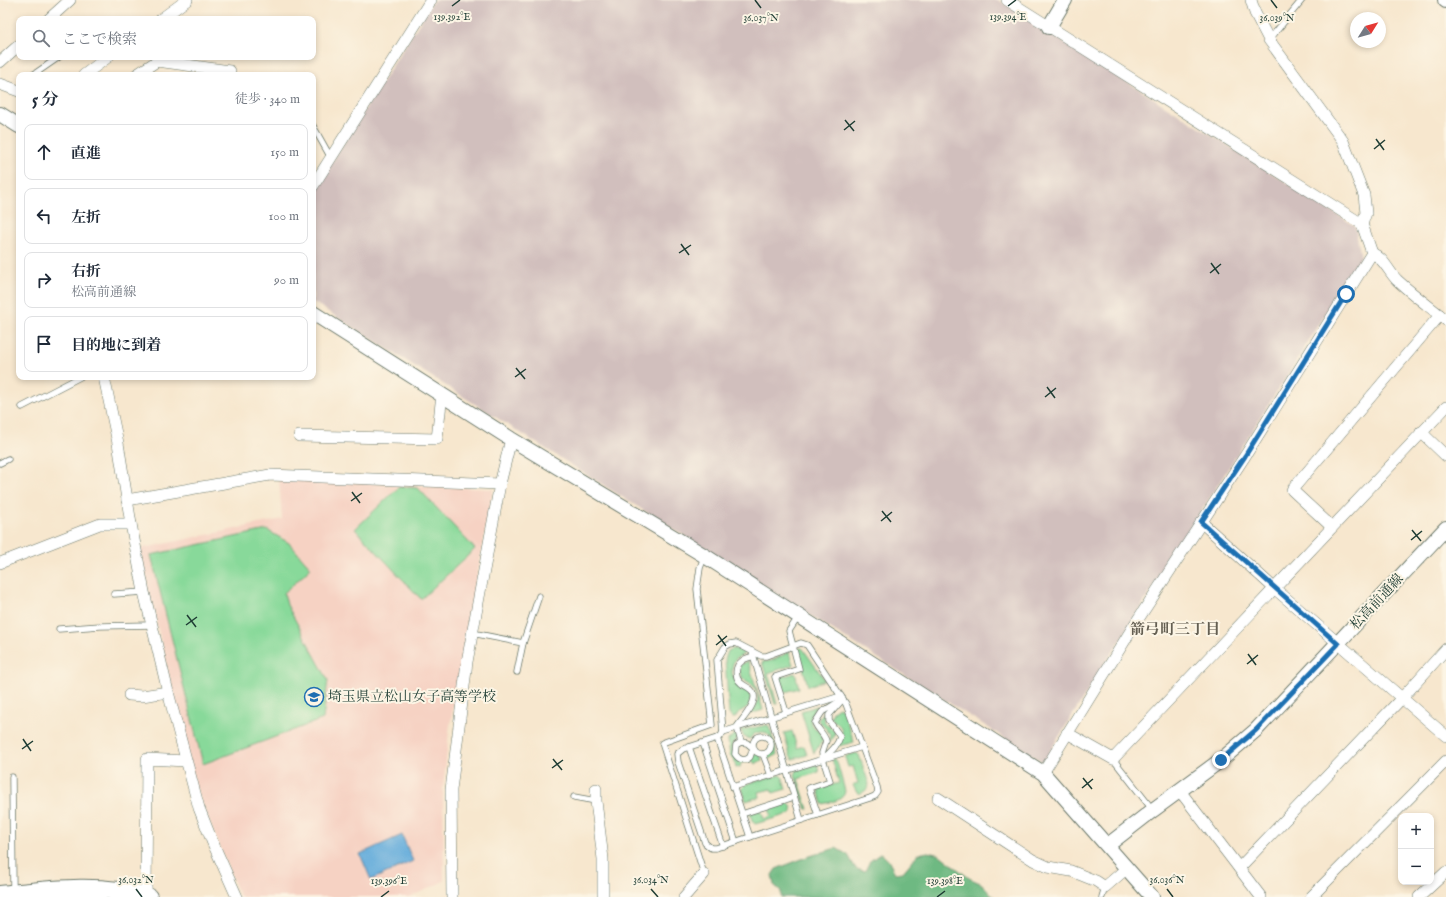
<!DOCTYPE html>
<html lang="ja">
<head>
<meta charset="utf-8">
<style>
	body { margin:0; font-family:"IM FELL English","Noto Serif JP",serif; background:#f2f2f3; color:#1f2937 }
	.controls { position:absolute; right:12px; bottom:12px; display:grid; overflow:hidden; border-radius:8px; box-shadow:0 2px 6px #0003 }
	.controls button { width:36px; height:36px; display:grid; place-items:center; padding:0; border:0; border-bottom:1px solid #e0e1e3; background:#fff; color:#1f2937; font:20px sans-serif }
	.compass { position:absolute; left:1350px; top:12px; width:36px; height:36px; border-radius:50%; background:#fff; box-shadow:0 2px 6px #0003; rotate:53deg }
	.stop { position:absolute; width:12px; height:12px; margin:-9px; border:3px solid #1f6fb2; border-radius:50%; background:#fff }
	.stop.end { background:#1f6fb2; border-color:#fff; box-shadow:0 1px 4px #0008 }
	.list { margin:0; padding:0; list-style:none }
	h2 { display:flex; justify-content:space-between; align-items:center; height:52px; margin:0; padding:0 16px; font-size:17px }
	h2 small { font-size:13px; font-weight:400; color:#747a83 }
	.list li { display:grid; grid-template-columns:26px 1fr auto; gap:12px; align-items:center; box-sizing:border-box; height:56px; margin:0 8px 8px; padding:0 8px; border:1px solid #e0e1e3; border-radius:8px }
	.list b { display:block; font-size:15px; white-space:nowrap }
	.list p { margin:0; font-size:13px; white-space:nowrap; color:#747a83 }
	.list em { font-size:13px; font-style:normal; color:#747a83 }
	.icon { flex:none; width:22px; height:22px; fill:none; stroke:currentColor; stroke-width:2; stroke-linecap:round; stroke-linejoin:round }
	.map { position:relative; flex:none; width:1446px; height:897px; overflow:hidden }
	.search { position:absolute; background:#fff; box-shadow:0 2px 6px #0003; left:16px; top:16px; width:300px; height:44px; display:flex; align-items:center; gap:10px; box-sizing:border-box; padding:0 14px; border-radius:8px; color:#747a83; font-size:15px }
	.panel { position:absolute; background:#fff; box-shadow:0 2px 6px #0003; left:16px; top:72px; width:300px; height:308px; border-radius:8px }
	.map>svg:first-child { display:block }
	.built { fill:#f6d2c3 }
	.industrial { fill:#d1bfbd }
	.green { fill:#88d99a; stroke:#548b67 }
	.forest { fill:#6eb982; stroke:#467b5b }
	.water { fill:#64acdb; stroke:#427488 }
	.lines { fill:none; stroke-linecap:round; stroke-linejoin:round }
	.service-casing { stroke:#6b786a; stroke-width:7 }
	.minor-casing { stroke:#6b786a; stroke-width:12 }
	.tertiary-casing { stroke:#6b786a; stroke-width:16 }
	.primary-casing { stroke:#6b786a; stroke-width:20 }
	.service { stroke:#fff; stroke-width:5.5 }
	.minor { stroke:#fff; stroke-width:11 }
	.tertiary { stroke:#fff; stroke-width:14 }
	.primary { stroke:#fff; stroke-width:18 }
	.route { stroke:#1f6fb2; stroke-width:5 }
	.ticks { fill:none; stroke:#1f3d34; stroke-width:1.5 }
	.labels { text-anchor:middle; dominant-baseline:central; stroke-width:4; stroke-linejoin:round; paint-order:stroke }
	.street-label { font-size:14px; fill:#1f3d34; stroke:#fcf5e5 }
	.poi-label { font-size:14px; fill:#1f3d34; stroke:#fcf5e5; text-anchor:start }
	.neighbourhood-label { font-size:15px; font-weight:bold; fill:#645f52; stroke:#fcf5e5 }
	.ticks-label { font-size:10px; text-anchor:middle; fill:#1f3d34; stroke:#fcf5e5; stroke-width:4; stroke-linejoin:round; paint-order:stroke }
</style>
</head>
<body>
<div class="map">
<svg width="1446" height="897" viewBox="0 0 1446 897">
	<rect width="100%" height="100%" fill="#fcf5e5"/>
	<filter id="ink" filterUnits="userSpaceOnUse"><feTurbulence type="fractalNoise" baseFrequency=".025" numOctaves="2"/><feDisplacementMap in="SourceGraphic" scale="8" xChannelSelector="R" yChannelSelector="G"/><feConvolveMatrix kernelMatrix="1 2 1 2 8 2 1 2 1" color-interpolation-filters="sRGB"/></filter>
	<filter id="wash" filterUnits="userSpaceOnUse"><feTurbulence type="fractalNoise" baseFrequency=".012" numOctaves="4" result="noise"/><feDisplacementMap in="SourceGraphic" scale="16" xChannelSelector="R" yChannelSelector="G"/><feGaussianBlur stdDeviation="0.9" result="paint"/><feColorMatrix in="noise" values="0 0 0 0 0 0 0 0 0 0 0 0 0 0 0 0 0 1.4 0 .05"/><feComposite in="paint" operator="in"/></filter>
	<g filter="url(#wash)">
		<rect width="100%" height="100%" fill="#f7e7ce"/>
		<!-- built -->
		<polygon class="built" points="279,479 493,489 449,731 443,788 444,881 410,897 240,897 195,785 139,549 282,519"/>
		<!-- industrial -->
		<polygon class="industrial" points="434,0 998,0 1355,226 1361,258 1043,762 313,302 313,192"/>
		<!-- green -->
		<g class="green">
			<polygon points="399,487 418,488 475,549 421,599 355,529"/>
			<polygon points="267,530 289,543 311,568 284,593 287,605 328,680 323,719 203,764 151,555"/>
			<polygon points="802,648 803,649 825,680 808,686 798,649"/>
			<path d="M732 649H737L745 653C740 656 734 659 733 664 729 676 738 686 748 690L751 695 749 706 738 713 735 718H732L729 714 725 659 728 651Z"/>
			<polygon points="789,652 793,665 768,673 777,704 775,704 762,662 771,661"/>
			<path d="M748 661 763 710 750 714C763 701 759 686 743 679L739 671 740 665Z"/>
			<polygon points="795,673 799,688 782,693 777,678"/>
			<path d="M818 706C811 712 807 721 815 729 818 731 820 732 822 735L823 740 814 753 801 711Z"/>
			<path d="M839 707 843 710 854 742 835 747C840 741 846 731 838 724 836 722 833 721 831 718L833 711Z"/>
			<path d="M825 711C822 724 826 723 835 731L834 737 828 744 830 735C827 728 822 726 818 720Z"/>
			<path d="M768 725 771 732 777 755 768 759 766 753 772 748 770 736 764 732C758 732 753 733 750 739L744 737 741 730Z"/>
			<polygon points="792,731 797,748 804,746 807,755 793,759 790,755 784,733"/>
			<polygon points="735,734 738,738 732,745 733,752 738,759 748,759 755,753 760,754 762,760 755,764 752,760 741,763 740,767 736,768 734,759 730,756 728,740"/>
			<polygon points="857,753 859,755 869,784 868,788 862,793 857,793 853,785 858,783 853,766 848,767 845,757 848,755"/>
			<path d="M832 759H835L837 762 845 791C844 801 830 802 822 804L818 789 839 783Z"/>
			<polygon points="817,764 819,772 798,779 808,809 806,809 795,775 797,770"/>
			<polygon points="780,775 783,778 786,789 773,793 771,789 759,792 760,797 746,801 742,788 746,784"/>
			<polygon points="789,803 792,808 792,812 789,814 755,824 752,820 750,813 761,810 764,819 771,816 769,808"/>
		</g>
		<!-- forest -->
		<polygon class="forest" points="836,848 848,855 856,869 865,871 870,861 881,853 888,860 895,873 903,872 918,854 928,852 940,855 969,878 982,884 994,897 781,897 781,891 774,885 772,875 776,869 807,857"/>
		<!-- water -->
		<polygon class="water" points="402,835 413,861 371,880 360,854"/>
	</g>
	<g filter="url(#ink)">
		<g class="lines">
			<defs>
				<g id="service">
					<polyline points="1269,40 1302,0"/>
					<polyline points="33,75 59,57"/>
					<polyline points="313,126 331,158"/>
					<polyline points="22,407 80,377"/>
					<polyline points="0,463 8,459"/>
					<polyline points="114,594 144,592"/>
					<polyline points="59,629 100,626 152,625"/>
					<polyline points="472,633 523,643 517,672"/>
					<polyline points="523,643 539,596"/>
					<polygon points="736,643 761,656 766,656 801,643 807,645 846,704 877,787 878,792 875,796 870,798 716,848 711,848 705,843 678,762 677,754 683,749 717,738 721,736 723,732 717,660 725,647 730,644"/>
					<polyline points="752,651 801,820"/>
					<polyline points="786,712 775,677 799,669 789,631 799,616"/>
					<polyline points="723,732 841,696"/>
					<circle cx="762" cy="745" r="9"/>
					<polyline points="717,738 750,837"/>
					<path d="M741 742 737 727C742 719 756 705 754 695 753 688 745 687 741 683 734 677 735 666 742 661 745 658 749 658 753 656"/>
					<path d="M741 742 747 743 753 748 750 757C745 762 739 760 735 754L736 745Z"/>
					<polyline points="703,743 736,842"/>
					<polyline points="689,747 723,846"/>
					<polyline points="763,754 771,775"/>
					<polyline points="1113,759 1152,809"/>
					<polyline points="12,777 13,891"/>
					<polyline points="733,787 862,747"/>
					<polyline points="574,797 596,801"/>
					<polyline points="742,814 794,797"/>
					<path d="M818 815 809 788 830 781 823 759C830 752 837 747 840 737L837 732 829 721V715L843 699 822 712 815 723C818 730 824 734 826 741L822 753 823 759"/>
					<polyline points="704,874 662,743 712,725 697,589 700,568 704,557"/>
					<polyline points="1102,897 1105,887"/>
				</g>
				<g id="minor">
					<polyline points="1007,0 1362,224 1372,253 1245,456 1135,624 1043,773"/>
					<polyline points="1251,0 1255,13 1269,40 1343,141 1364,195 1366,213 1362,224"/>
					<polyline points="49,19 70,0"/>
					<polyline points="161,19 187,0"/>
					<polyline points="0,62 19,45"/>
					<polyline points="84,75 108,57"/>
					<polyline points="136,75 157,61 230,71 226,75"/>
					<polyline points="0,84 19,91"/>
					<polyline points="313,186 431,0"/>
					<path d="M1372 253C1384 258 1388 271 1397 280 1412 294 1430 307 1446 320"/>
					<polyline points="104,377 118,443 131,524 144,592 168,692 199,808 212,841 237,897"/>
					<polyline points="1421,432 1446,456"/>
					<polyline points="299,436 437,439 442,394"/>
					<polyline points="127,500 270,475 500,484"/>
					<polyline points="1201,522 1274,588 1446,736"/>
					<polyline points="1332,527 1292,490 1440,315"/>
					<polyline points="0,563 100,524 131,524"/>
					<polyline points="129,695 142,696 168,692"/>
					<polyline points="1067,733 1113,759 1446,407"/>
					<polyline points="596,789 596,801 603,859 603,897"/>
					<polyline points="1180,791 1261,897"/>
					<polyline points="938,798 1033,860 1048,867 1071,871 1096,881 1105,887 1127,868"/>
					<polyline points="1239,868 1402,698 1446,649"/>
					<polyline points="146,896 147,759 186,761"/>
					<polyline points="452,897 451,790 467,662 500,484 511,439"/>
					<polyline points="684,897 704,874"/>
					<polyline points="1311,897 1446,761"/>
					<polyline points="1419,897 1446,872"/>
				</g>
				<g id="tertiary">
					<polyline points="1445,0 1446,1"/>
					<polyline points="1049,27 1065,0"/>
					<polyline points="0,114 19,126"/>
					<polyline points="313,313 511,439 705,556 1043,773 1152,897"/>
					<polyline points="1108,845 1153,810 1221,760 1256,730 1446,528"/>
				</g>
				<path id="primary" d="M0 895C49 890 100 883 148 897"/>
			</defs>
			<!-- service casing -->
			<use href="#service" class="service-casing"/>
			<!-- minor casing -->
			<use href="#minor" class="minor-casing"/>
			<!-- tertiary casing -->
			<use href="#tertiary" class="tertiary-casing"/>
			<!-- primary casing -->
			<use href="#primary" class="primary-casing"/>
			<!-- service -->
			<use href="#service" class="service"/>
			<!-- minor -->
			<use href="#minor" class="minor"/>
			<!-- tertiary -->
			<use href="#tertiary" class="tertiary"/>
			<!-- primary -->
			<use href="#primary" class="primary"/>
		</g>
	</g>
	<g class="lines" filter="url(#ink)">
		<!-- route -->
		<polyline class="route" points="1221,760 1256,730 1338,644 1201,522 1245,456 1346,294"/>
	</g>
	<!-- ticks -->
	<path class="ticks" d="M755 0 761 8M1271 0 1277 8M452 6 460 0M1008 6 1016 0M845 120 854 131M844 130 855 121M1376 139 1384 150M1374 149 1385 140M681 244 689 255M679 253 691 245M1211 263 1219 274M1210 273 1221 264M516 368 525 379M515 377 526 369M1047 387 1055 398M1045 397 1056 388M352 492 360 503M351 501 362 493M882 511 891 522M881 521 892 512M1412 530 1421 541M1411 540 1422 531M187 615 196 627M186 625 197 617M718 635 726 646M716 645 727 636M1248 654 1256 665M1247 664 1258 655M23 739 31 751M22 749 33 741M553 759 562 770M552 768 563 760M1083 778 1092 789M1082 788 1093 779M136 889 142 897M651 889 658 897M1167 889 1173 897M381 897 389 891M937 897 945 891"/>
	<!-- icons -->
	<defs>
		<symbol id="school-ring" viewBox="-11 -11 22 22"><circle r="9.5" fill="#fcf5e5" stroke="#1f6fb2" stroke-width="1.5"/><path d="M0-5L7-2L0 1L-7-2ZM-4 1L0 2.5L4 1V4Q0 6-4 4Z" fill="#1f6fb2"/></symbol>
	</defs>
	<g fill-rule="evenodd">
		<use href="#school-ring" x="303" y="686" width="22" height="22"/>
	</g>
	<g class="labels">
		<!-- street labels -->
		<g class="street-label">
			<text transform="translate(1377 602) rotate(-47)">松高前通線</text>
		</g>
		<!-- poi labels -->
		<g class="poi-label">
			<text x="328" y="697">埼玉県立松山女子高等学校</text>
		</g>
		<!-- neighbourhood labels -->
		<g class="neighbourhood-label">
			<text x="1175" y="629">箭弓町三丁目</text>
		</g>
	</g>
	<g class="ticks-label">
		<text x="452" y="20">139.392°E</text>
		<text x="1008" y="20">139.394°E</text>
		<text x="761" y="21">36.037°N</text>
		<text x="1277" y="21">36.039°N</text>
		<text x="136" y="883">36.032°N</text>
		<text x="651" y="883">36.034°N</text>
		<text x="1167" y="883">36.036°N</text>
		<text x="389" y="884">139.396°E</text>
		<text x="945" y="884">139.398°E</text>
	</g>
</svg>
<div class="controls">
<button>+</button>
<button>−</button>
</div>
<svg class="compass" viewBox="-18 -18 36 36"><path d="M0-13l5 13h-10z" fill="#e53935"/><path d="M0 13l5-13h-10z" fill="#747a83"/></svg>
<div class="stop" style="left:1346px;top:294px"></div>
<div class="stop end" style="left:1221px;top:760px"></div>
<div class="search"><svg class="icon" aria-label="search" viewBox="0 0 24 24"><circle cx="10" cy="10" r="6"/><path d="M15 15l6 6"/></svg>ここで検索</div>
<section class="panel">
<h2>5 分<small>徒歩 · 340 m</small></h2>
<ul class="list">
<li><svg class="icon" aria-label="ahead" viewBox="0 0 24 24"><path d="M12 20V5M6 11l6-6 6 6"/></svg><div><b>直進</b></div><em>150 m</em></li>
<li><svg class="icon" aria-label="left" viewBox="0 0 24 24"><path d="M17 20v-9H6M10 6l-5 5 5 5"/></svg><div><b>左折</b></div><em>100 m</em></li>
<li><svg class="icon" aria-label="right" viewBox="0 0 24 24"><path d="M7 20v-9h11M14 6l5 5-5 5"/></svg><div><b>右折</b><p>松高前通線</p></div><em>90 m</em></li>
<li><svg class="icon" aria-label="arrive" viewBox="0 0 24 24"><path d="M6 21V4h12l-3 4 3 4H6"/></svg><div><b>目的地に到着</b></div></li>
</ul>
</section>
</div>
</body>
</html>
